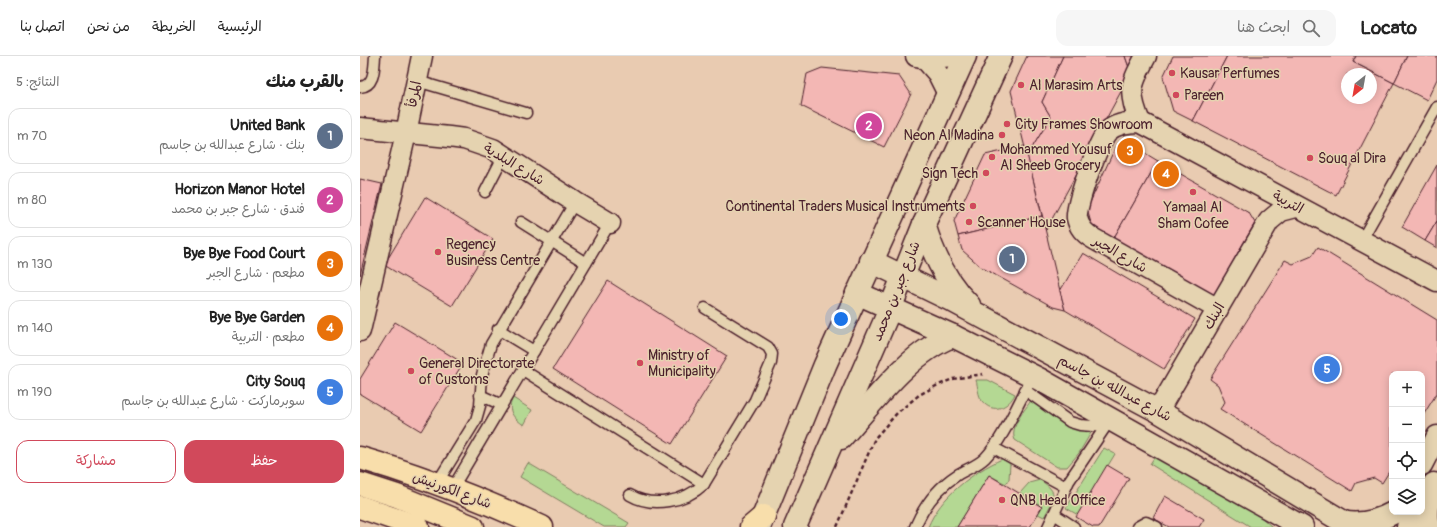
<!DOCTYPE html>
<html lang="ar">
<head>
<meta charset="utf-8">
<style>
	body { margin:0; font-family:Pangolin,"Playpen Sans Arabic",sans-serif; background:#f6f6f6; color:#222; direction:rtl }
	.controls { position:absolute; right:12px; bottom:12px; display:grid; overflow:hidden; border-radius:8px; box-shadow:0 2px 10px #0003 }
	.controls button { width:36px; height:36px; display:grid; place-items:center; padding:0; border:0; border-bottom:1px solid #e0e0e0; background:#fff; color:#222; font:20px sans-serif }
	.compass { position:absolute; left:981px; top:12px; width:36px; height:36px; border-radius:50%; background:#fff; box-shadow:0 2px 10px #0003; rotate:211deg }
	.you { position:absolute; left:481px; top:263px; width:14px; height:14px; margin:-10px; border:3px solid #fff; border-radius:50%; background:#1a73e8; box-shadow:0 0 0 6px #1a73e833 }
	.badge { display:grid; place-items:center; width:26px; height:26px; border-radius:50%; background:#d1495b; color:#fff; font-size:13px; font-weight:700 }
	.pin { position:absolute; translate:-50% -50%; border:2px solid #fff; box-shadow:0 1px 4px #0006 }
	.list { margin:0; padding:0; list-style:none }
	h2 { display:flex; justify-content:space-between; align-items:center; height:52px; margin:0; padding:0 16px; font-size:17px }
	h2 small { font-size:13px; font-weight:400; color:#767676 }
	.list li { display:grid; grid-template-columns:26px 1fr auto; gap:12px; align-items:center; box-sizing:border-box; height:56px; margin:0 8px 8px; padding:0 8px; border:1px solid #e0e0e0; border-radius:12px }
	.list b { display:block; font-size:15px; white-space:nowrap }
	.list p { margin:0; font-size:13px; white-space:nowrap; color:#767676 }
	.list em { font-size:13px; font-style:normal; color:#767676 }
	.actions { display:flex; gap:8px; padding:12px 16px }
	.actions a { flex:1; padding:9px 0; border:1px solid #d1495b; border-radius:12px; text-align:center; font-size:14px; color:#d1495b }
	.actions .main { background:#d1495b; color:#fff }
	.icon { flex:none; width:22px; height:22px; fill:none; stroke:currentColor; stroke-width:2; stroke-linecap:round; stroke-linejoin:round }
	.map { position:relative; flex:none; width:1077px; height:471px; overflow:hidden; direction:ltr }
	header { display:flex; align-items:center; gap:24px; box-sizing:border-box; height:56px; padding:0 20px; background:#fff; border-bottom:1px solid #e0e0e0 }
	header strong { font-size:19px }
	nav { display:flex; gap:22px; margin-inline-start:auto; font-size:14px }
	.search { width:280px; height:36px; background:#f6f6f6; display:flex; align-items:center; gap:10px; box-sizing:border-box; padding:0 14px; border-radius:12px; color:#767676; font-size:15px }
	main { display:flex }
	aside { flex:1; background:#fff }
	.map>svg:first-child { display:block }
	.green { fill:#b4d893; stroke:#7f7c5f }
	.building { fill:#f3b7b4; stroke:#4a1f2b; fill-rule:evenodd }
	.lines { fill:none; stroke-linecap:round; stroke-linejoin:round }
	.lane-casing { stroke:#4a1f2b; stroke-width:13 }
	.street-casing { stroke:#4a1f2b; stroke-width:23 }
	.secondary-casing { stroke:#4a1f2b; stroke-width:25 }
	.highway-casing { stroke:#4a1f2b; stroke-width:25 }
	.path { stroke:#4a1f2b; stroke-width:2.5; stroke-dasharray:4 3; stroke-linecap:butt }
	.lane { stroke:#e5d3b0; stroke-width:10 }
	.street { stroke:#e5d3b0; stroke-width:20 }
	.secondary { stroke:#e5d3b0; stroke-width:22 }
	.highway { stroke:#f8deab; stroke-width:22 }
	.poi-dot { fill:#d1495b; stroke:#e5d3b0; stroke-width:1.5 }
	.labels { text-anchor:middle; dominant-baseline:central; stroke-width:3; stroke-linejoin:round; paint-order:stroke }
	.poi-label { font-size:14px; fill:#4a1f2b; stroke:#e5d3b0; text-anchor:start }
	.street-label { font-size:14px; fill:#4a1f2b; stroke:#e5d3b0 }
</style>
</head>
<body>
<header>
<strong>Locato</strong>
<div class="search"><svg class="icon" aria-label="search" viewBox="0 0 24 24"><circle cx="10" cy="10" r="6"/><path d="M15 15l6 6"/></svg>ابحث هنا</div>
<nav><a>الرئيسية</a><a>الخريطة</a><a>من نحن</a><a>اتصل بنا</a></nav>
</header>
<main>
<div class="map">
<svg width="1077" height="471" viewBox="0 0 1077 471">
	<rect width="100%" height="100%" fill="#e9cbb1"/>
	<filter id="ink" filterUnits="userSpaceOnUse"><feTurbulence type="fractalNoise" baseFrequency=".025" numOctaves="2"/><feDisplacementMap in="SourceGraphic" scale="8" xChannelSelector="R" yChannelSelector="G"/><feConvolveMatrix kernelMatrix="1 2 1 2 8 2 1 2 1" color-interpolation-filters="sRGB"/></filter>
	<g filter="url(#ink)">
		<!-- green -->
		<g class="green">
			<path d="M616 324H628L655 338C649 351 633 359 622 345 618 339 618 331 616 324Z"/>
			<path d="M153 342 172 354 164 369C154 363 146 354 153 342Z"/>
			<path d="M672 343 732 375 719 397 707 411H697L655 384C649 371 665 354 672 343Z"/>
			<polygon points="744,392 755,398 718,459 706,452"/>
			<polygon points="797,397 901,461 912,471 891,471 790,408"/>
			<path d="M642 403 650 408 649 423 646 428 629 419 597 471H568C580 441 613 416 642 403Z"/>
			<polygon points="168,407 269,467 266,471 244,471 160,421"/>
			<path d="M680 424C700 437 694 443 684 461L678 458 682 450 660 437 669 427Z"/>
		</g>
		<!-- building -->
		<g class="building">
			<polygon points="667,0 703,0 682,46 691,61 667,100 651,35"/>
			<polygon points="703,0 765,0 771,17 686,174 667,100 691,61 682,46"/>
			<polygon points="765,0 780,0 771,17"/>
			<polygon points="813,0 867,0 833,65 813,55 803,21"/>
			<path d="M867 0H996L993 6 1034 27 976 139 833 65ZM987 18H1011V42H987Z"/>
			<polygon points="996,0 1047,0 1034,27 993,6"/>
			<polygon points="1047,0 1077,0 1077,23 1067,44 1034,27"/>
			<polygon points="462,12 539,20 551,38 524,91 441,50 447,18"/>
			<polygon points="665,90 682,160 598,180 594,165 625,99"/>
			<polygon points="773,90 798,105 752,185 733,174 727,153 755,92"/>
			<polygon points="798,105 889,157 895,167 852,242 752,185"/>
			<polygon points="1077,109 1077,165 1065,185 1042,171"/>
			<polygon points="0,123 22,128 0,219"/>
			<polygon points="65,141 133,183 92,250 24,209"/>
			<polygon points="682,160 700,235 705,254 693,251 621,211 602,194 598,180"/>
			<polygon points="1077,165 1077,192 1065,185"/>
			<polygon points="958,191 1077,264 1077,337 1062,361 1062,318 1032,318 1032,411 1022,427 1014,422 996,427 992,435 860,353 865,346 858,329 850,323 925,204 933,208 952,200"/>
			<polygon points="723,197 835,263 804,313 705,254 700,235"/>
			<polygon points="248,225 367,300 312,388 193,313"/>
			<polygon points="35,266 103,307 61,375 0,338 0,323"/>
			<polygon points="747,409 769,422 739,471 733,471 716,461"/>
			<polygon points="629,419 682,451 670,471 597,471"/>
			<polygon points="805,440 844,463 839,471 809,471 793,462"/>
		</g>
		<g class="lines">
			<defs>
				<g id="lane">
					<polyline points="57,25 166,57"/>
					<path d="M0 31C15 30 14 12 15 0"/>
					<polyline points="125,136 144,99"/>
					<polyline points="161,166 226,207"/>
					<polyline points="1001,185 1077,51"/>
					<polyline points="138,273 174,295"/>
					<polyline points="163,314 344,428"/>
					<polyline points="665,334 710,366 720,369 745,371"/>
					<polyline points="120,339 142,349"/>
					<polyline points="634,392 706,431"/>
					<polyline points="77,427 116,364 120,350 122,319 131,288 215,146"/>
					<polyline points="92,433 250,167"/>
					<path d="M270 439C292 452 325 446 344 428L395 344 411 307 412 298 408 291 345 252"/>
					<polyline points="694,458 714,471"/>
					<path d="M555 471C564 450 577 432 597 419 606 413 617 410 625 402 643 384 660 343 673 320"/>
					<polyline points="688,471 709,425 750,364"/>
					<polyline points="777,471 786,466 797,471"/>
				</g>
				<g id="street">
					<polyline points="556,0 574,2 591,0"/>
					<polyline points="564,2 578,18 588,38"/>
					<path d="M780 66C767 35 771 28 786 0"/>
					<polyline points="0,72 89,81 104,83 133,93 215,146 250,167"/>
					<path d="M858 253 734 183C725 178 719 172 717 162 715 150 739 83 748 75 757 67 769 66 780 66L1077 225"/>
					<polyline points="0,275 46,77 62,0"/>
					<polyline points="798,355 909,165 921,155 936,151"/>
					<polyline points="1062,409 1077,380"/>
					<polyline points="1047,471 1056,456"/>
				</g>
				<g id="secondary">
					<path d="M564 168C573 198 586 227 609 249"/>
					<polyline points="511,205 589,243 798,355 992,471"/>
					<polyline points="497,237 593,280 679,323 942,471"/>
					<path d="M481 382C511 349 550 295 593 280"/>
					<path d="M986 467C1003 469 1017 466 1033 457"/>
					<polyline points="399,471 465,309 605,0"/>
					<polyline points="435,471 530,253 564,168 641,0"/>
					<path d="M1069 471C1064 456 1070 442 1074 428"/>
				</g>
				<g id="highway">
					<path d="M0 402C62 420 123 444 182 471"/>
					<polyline points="0,428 37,440 113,471"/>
					<polyline points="0,451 58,471"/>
					<polyline points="391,471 404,460"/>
				</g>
			</defs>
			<!-- lane casing -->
			<use href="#lane" class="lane-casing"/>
			<!-- street casing -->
			<use href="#street" class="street-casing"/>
			<!-- secondary casing -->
			<use href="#secondary" class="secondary-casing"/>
			<!-- highway casing -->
			<use href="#highway" class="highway-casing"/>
			<!-- path -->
			<polyline class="path" points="477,471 515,382 537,357 559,339 576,330 593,323 623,318"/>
			<!-- lane -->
			<use href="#lane" class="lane"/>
			<!-- street -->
			<use href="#street" class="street"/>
			<!-- secondary -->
			<use href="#secondary" class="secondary"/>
			<!-- highway -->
			<use href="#highway" class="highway"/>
		</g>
	</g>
	<!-- markers -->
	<g class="poi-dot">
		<circle cx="812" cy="17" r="4"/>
		<circle cx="661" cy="29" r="4"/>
		<circle cx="816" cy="39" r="4"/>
		<circle cx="647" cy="68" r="4"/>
		<circle cx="642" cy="79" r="4"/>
		<circle cx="632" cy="101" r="4"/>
		<circle cx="950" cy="102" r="4"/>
		<circle cx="626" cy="117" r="4"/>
		<circle cx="833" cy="136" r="4"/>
		<circle cx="613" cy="150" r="4"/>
		<circle cx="609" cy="166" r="4"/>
		<circle cx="78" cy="196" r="4"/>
		<circle cx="280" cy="307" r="4"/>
		<circle cx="51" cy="315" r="4"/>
		<circle cx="642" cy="444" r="4"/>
	</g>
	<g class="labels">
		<!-- poi labels -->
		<g class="poi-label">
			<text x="820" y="17">Kausar Perfumes</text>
			<text x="669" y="29">Al Marasim Arts</text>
			<text x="824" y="39">Pareen</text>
			<text x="655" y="68">City Frames Showroom</text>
			<text x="634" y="79" text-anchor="end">Neon Al Madina</text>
			<text x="640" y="93">Mohammed Yousuf<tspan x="640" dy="16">Al Sheeb Grocery</tspan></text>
			<text x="958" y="102">Souq al Dira</text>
			<text x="618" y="117" text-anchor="end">Sign Tech</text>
			<text x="605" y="150" text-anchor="end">Continental Traders Musical Instruments</text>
			<text x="833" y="151" text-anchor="middle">Yamaal Al<tspan x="833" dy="16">Sham Cofee</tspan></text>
			<text x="617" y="166">Scanner House</text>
			<text x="86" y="188">Regency<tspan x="86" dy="16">Business Centre</tspan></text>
			<text x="288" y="299">Ministry of<tspan x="288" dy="16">Municipality</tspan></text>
			<text x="59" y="307">General Directorate<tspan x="59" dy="16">of Customs</tspan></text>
			<text x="650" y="444">QNB Head Office</text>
		</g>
		<!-- street labels -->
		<g class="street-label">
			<text transform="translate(54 38) rotate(-79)">المرفأ</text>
			<text transform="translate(154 108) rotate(31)">شارع البلدية</text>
			<text transform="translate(928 146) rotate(29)">التربية</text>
			<text transform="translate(760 198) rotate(30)">شارع الجبر</text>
			<text transform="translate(536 235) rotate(-68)">شارع جبر بن محمد</text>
			<text transform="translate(854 260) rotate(-60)">البنك</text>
			<text transform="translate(755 332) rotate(28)">شارع عبدالله بن جاسم</text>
			<text transform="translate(92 434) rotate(20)">شارع الكورنيش</text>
		</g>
	</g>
</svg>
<div class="controls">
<button>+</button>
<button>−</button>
<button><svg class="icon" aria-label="locate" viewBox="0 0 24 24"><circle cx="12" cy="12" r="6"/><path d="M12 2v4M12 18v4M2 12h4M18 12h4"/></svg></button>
<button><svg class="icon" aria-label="layers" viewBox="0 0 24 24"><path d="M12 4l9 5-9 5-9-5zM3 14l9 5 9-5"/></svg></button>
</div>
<svg class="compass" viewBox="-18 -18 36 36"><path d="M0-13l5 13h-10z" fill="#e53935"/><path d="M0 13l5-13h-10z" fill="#767676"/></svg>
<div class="you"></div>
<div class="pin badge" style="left:652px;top:203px;background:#5c6f8a">1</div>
<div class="pin badge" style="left:509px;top:70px;background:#d1479c">2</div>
<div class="pin badge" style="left:770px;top:95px;background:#e8710a">3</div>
<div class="pin badge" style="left:806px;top:118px;background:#e8710a">4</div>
<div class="pin badge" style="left:967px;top:313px;background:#3f7fe0">5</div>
</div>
<aside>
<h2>بالقرب منك<small>النتائج: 5</small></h2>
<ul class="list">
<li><span class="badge" style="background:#5c6f8a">1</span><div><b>United Bank</b><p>بنك · شارع عبدالله بن جاسم</p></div><em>70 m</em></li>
<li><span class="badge" style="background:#d1479c">2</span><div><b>Horizon Manor Hotel</b><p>فندق · شارع جبر بن محمد</p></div><em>80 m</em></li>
<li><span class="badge" style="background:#e8710a">3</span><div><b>Bye Bye Food Court</b><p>مطعم · شارع الجبر</p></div><em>130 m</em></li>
<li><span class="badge" style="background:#e8710a">4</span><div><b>Bye Bye Garden</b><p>مطعم · التربية</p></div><em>140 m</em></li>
<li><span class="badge" style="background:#3f7fe0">5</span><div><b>City Souq</b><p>سوبرماركت · شارع عبدالله بن جاسم</p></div><em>190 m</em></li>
</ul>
<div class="actions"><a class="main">حفظ</a><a>مشاركة</a></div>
</aside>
</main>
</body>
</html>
